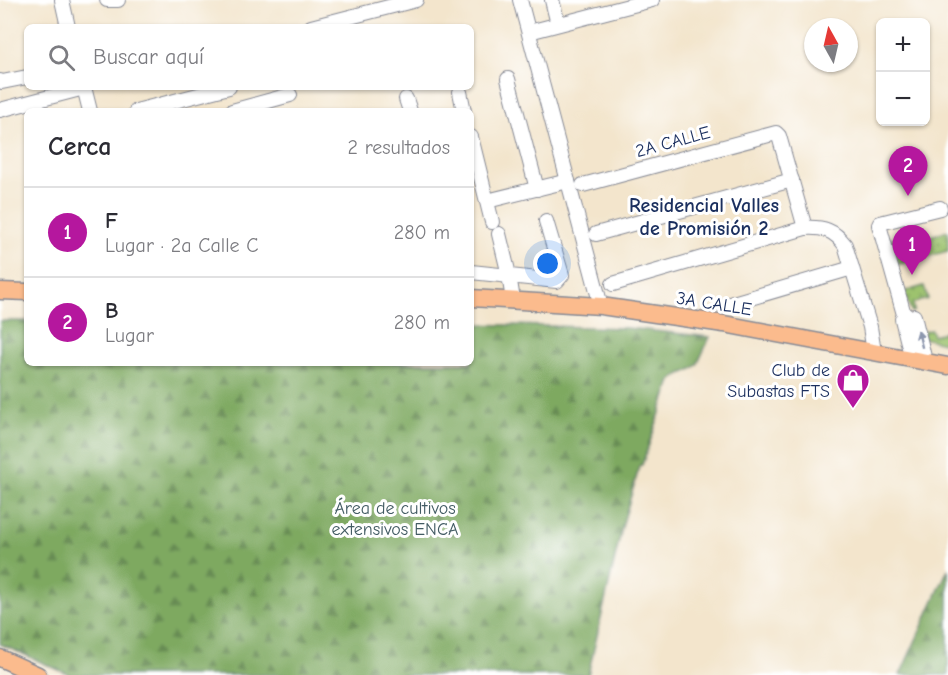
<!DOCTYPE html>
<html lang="es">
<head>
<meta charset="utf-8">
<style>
	body { margin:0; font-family:"Comic Neue",sans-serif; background:#f2f2f3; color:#2b2b33 }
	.controls { position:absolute; right:18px; top:18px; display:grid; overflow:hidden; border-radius:9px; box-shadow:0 2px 4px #0004 }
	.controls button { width:54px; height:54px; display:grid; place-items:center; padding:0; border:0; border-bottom:2px solid #e1e1e2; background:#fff; color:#2b2b33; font:30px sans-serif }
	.compass { position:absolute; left:804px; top:18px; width:54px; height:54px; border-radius:50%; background:#fff; box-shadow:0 2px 4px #0004; rotate:352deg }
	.you { position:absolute; left:548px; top:264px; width:21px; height:21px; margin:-15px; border:4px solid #fff; border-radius:50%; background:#1a73e8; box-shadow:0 0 0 9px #1a73e833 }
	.badge { display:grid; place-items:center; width:39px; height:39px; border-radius:50%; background:#b5179e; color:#fff; font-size:20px; font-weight:700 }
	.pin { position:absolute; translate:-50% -50px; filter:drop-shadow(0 2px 3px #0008) }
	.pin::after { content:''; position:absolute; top:32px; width:21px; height:18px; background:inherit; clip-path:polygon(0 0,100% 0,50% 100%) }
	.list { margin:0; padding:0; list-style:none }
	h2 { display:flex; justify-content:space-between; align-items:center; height:78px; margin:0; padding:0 24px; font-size:26px }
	h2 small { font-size:20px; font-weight:400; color:#7c7c81 }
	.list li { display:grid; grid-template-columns:39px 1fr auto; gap:18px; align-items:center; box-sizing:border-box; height:90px; padding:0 24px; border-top:2px solid #e1e1e2 }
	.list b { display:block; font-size:22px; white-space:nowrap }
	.list p { margin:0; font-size:20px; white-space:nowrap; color:#7c7c81 }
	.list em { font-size:20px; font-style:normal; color:#7c7c81 }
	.icon { flex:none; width:33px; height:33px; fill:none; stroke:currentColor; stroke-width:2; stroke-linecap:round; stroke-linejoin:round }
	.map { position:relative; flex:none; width:948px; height:675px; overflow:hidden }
	.search { position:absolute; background:#fff; box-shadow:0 2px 4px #0004; left:24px; top:24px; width:450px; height:66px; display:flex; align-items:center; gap:15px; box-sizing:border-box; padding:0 21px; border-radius:9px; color:#7c7c81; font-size:22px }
	.panel { position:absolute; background:#fff; box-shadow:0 2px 4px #0004; left:24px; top:108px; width:450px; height:258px; border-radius:9px }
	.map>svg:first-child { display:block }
	.grass { fill:url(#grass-dots); stroke:#5c7966; stroke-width:1.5 }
	.forest { fill:url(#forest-firs); stroke:#4c6c60; stroke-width:1.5 }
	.park { fill:url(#park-crowns); stroke:#5c7966; stroke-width:1.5 }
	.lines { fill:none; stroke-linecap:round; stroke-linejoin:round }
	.minor-casing { stroke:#878a95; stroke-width:16 }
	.major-casing { stroke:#878a95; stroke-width:19 }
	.minor { stroke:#fff; stroke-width:14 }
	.major { stroke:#fbbb8d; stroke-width:16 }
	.oneway { fill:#8d97ae }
	.labels { text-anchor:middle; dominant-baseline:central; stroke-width:6; stroke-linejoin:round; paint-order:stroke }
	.street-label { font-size:18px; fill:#1b2f5e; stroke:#fff }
	.poi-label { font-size:18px; fill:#1b2f5e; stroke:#fff; text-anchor:end }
	.park-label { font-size:18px; fill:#425b63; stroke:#fff }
	.neighbourhood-label { font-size:20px; font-weight:bold; fill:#1b2f5e; stroke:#fff }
</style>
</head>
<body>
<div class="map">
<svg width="948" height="675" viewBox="0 0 948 675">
	<defs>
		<pattern id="grass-dots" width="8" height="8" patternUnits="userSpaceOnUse" patternTransform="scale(1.5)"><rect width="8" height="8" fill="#9dc36e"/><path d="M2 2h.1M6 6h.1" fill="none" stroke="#7f9f5e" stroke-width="1.8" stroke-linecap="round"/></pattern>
		<pattern id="forest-firs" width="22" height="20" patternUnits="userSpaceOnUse" patternTransform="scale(1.5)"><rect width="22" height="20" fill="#7ea961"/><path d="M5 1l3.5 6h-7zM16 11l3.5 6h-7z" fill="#668a53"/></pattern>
		<pattern id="park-crowns" width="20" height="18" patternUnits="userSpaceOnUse" patternTransform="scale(1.5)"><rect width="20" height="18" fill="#9dc36e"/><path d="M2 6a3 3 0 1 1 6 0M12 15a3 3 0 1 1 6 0" fill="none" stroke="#7f9f5e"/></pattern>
	</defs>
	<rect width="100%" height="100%" fill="#fff"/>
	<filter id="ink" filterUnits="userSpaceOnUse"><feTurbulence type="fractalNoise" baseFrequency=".0167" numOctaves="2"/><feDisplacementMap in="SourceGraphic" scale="12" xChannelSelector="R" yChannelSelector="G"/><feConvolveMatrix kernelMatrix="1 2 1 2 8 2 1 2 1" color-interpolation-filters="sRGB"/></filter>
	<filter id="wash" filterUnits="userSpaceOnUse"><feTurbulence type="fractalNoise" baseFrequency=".008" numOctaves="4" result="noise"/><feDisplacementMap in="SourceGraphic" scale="24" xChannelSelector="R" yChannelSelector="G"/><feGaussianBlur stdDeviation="1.35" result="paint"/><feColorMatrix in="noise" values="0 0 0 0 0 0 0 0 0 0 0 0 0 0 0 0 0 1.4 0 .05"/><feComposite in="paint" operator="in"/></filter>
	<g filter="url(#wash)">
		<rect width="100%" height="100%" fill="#f3e5cc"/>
		<!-- grass -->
		<g class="grass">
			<polygon points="948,231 948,251 895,265 888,239 907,234 912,241"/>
			<polygon points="924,286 928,299 913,303 914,311 912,312 903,292"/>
		</g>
		<!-- forest -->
		<g class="forest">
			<path d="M0 321H27V363H471V324L627 328 710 337 697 365C689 374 680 371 671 381L642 465H640L623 523 588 675H70L0 644Z"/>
			<polygon points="948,569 948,675 900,675"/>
		</g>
		<!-- park -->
		<polygon class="park" points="931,330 933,335 948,331 948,344 923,338 924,331"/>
	</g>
	<g filter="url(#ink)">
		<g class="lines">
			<defs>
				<g id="minor">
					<polyline points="62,0 68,27"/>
					<polyline points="107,0 118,0"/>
					<polyline points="520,0 601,306"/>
					<polyline points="552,0 558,24"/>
					<polyline points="311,27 416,0"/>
					<polyline points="529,32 652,0"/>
					<polyline points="508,79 537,189"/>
					<polyline points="0,81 2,82 27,77"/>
					<polyline points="84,87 90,111"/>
					<polyline points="460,92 464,111"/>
					<polyline points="406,99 410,111"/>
					<polyline points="0,110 84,88"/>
					<polyline points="136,111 229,87"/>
					<polyline points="232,111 290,95"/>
					<polyline points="471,137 492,222"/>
					<polyline points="583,185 776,133 779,136 805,228"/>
					<polyline points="487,201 568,181"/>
					<polyline points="499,234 509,275 513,300"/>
					<polyline points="596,234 792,180"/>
					<polyline points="471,272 557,281 562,275 546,221"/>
					<path d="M613 284 805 228C823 227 834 230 845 245L870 327 874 352"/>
					<polyline points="723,306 852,268"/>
					<polyline points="905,318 879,225 880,223 940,208"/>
					<polyline points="912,359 902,319 914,316 925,361"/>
				</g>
				<g id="major">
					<polyline points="0,291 27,292"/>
					<polyline points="471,298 601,306 724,324 948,366"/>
					<polyline points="0,658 38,675"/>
				</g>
			</defs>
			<!-- minor casing -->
			<use href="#minor" class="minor-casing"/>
			<!-- major casing -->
			<use href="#major" class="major-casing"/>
			<!-- minor -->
			<use href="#minor" class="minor"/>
			<!-- major -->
			<use href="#major" class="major"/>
		</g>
		<!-- one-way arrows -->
		<defs><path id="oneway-solid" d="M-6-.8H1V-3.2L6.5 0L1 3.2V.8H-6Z" transform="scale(1.5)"/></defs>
		<use class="oneway" href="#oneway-solid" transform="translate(920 339) rotate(-104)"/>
	</g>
	<!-- icons -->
	<defs>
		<symbol id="shop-pin" viewBox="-11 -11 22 30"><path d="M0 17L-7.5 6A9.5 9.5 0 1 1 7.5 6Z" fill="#b5179e" stroke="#fff"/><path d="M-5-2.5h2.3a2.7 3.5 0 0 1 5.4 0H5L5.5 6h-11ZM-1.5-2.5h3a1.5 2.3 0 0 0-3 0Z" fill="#fff"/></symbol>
	</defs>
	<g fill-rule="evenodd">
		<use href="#shop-pin" x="834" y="361" width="38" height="52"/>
	</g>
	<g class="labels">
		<!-- street labels -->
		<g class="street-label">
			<text transform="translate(673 142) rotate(-15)">2A CALLE</text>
			<text transform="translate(714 304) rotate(9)">3A CALLE</text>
		</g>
		<!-- poi labels -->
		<g class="poi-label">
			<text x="830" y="370">Club de<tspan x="830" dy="21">Subastas FTS</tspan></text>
		</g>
		<!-- park labels -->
		<g class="park-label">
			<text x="395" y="508">Área de cultivos<tspan x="395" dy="21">extensivos ENCA</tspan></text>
		</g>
		<!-- neighbourhood labels -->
		<g class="neighbourhood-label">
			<text x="704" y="205">Residencial Valles<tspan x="704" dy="23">de Promisión 2</tspan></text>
		</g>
	</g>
</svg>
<div class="controls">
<button>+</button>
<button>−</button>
</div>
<svg class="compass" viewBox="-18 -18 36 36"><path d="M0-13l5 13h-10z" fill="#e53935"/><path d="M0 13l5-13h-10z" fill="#7c7c81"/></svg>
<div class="you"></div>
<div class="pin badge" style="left:912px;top:275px">1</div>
<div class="pin badge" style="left:908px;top:196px">2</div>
<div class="search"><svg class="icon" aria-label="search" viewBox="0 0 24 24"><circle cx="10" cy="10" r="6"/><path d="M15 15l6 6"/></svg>Buscar aquí</div>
<section class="panel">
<h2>Cerca<small>2 resultados</small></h2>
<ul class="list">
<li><span class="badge">1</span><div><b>F</b><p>Lugar · 2a Calle C</p></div><em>280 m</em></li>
<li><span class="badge">2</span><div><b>B</b><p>Lugar</p></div><em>280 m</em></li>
</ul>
</section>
</div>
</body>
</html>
